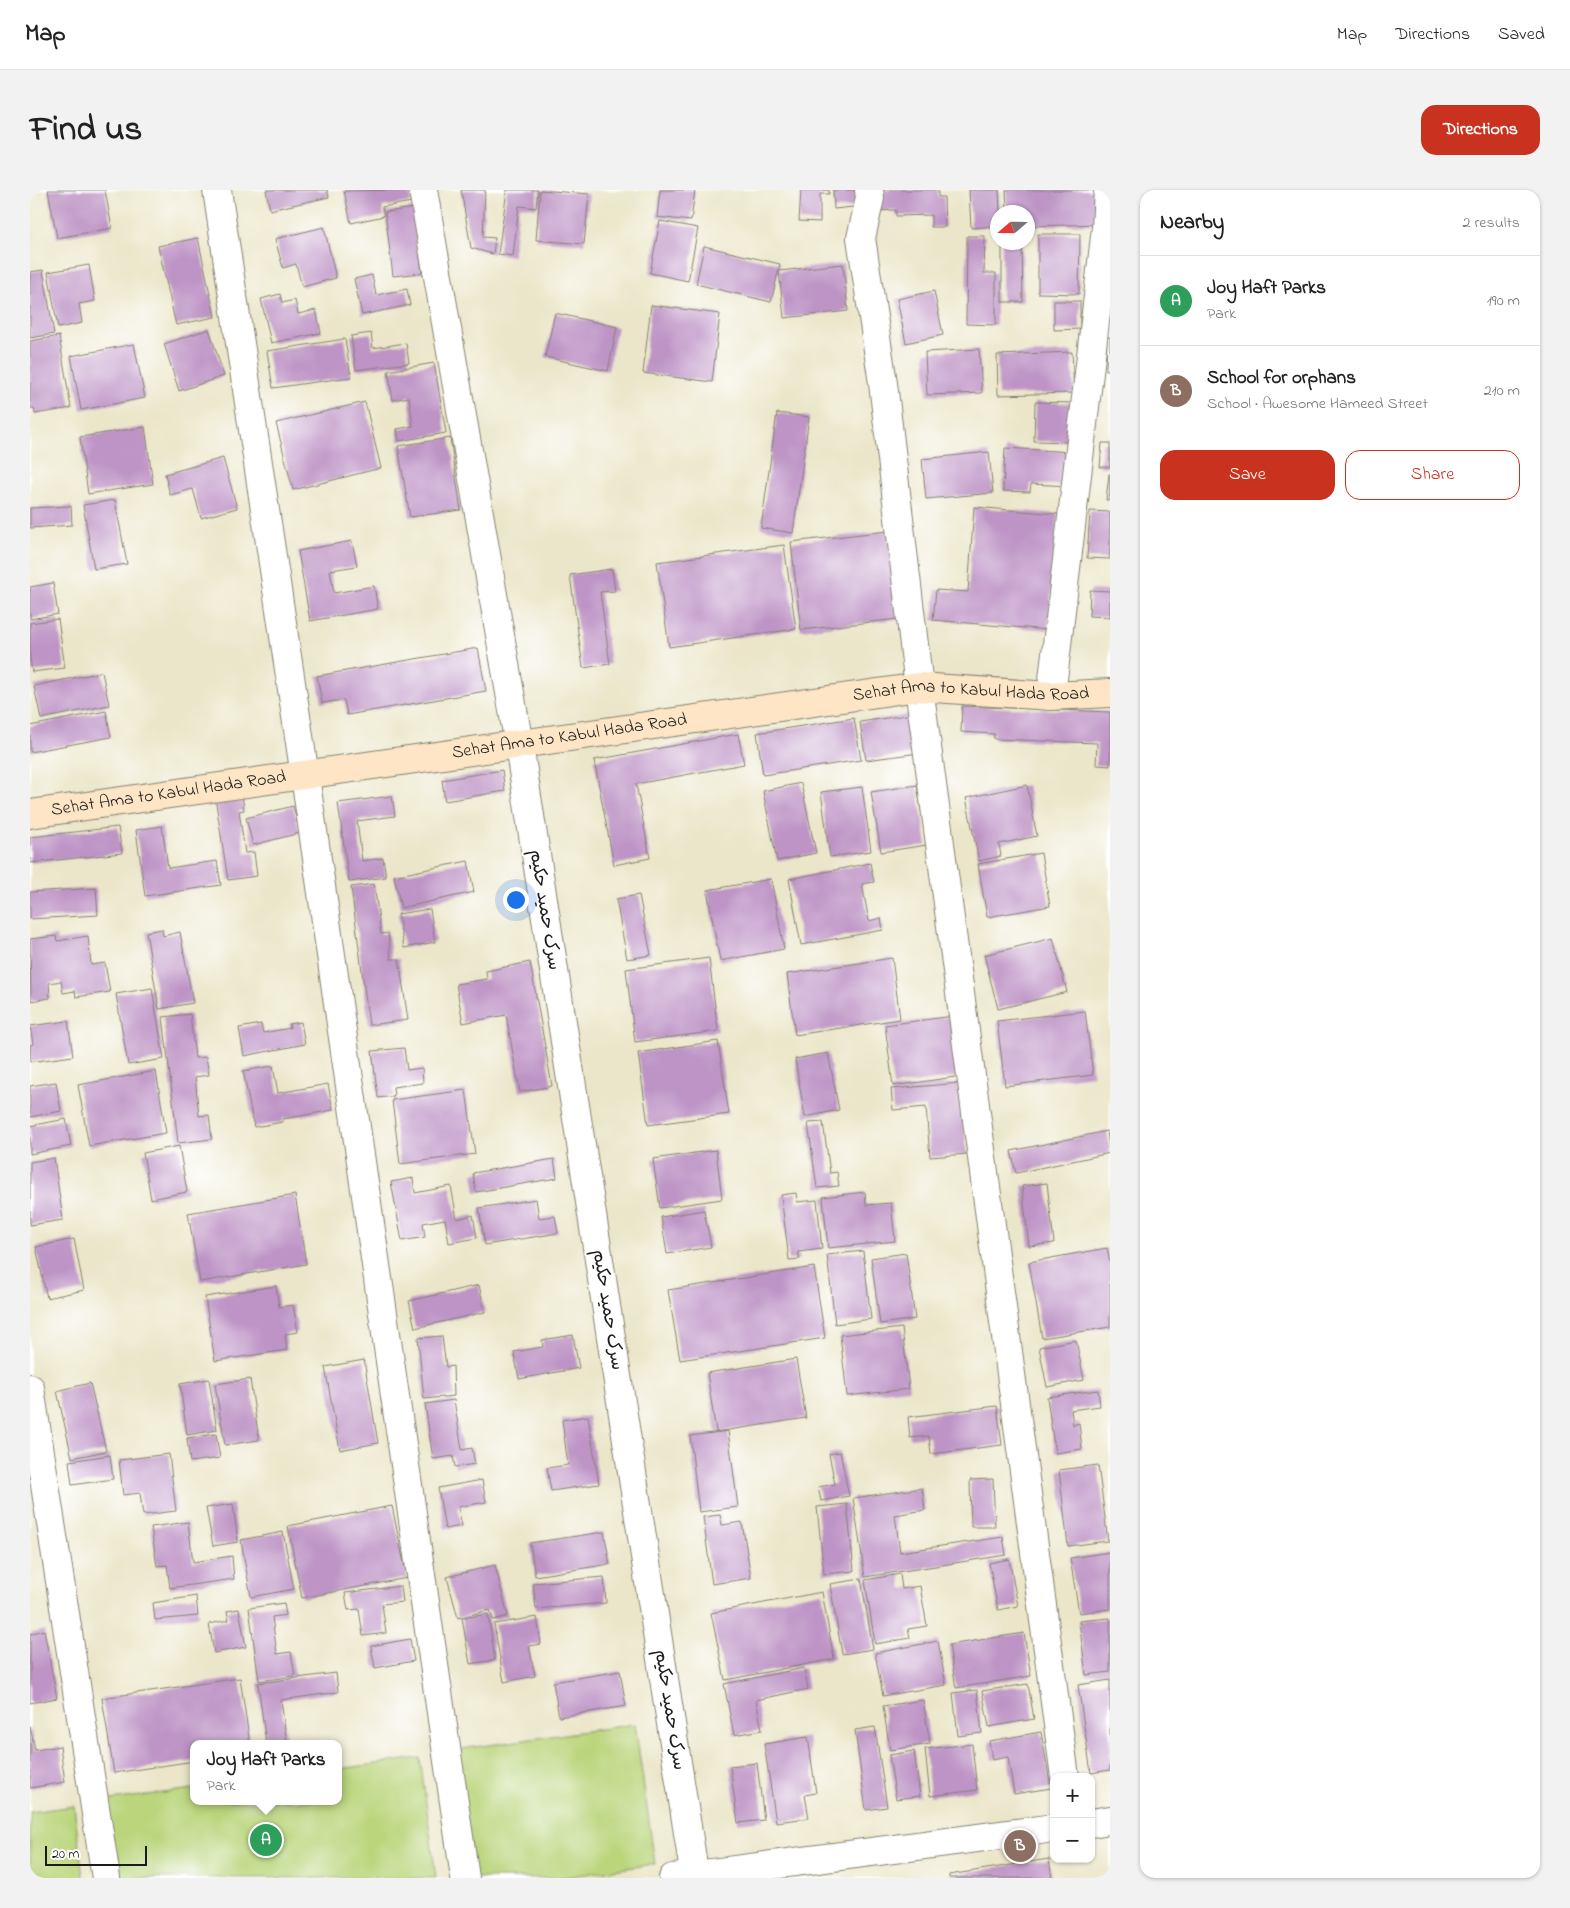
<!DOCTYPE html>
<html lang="en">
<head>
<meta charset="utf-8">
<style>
	body { margin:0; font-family:"Indie Flower","Playpen Sans Arabic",sans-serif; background:#f2f2f2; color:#222 }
	.controls { position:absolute; right:15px; bottom:15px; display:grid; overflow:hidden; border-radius:10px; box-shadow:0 1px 4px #0004 }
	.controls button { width:45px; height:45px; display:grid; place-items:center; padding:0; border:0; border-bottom:1px solid #e0e0e0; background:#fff; color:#222; font:25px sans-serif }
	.compass { position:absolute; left:960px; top:15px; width:45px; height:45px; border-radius:50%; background:#fff; box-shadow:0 1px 4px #0004; rotate:250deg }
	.scale { position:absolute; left:15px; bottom:12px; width:102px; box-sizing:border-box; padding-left:5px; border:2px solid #1c1c1c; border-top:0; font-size:14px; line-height:18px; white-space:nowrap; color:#1c1c1c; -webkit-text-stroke:4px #fff; paint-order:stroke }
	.you { position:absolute; left:485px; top:709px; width:18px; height:18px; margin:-12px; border:4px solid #fff; border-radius:50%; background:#1a73e8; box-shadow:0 0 0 8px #1a73e833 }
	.badge { display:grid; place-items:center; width:32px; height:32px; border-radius:50%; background:#c8321e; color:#fff; font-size:16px; font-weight:700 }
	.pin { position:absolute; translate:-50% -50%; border:2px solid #fff; box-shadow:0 1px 5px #0006 }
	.popup { position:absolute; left:160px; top:1550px; width:152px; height:65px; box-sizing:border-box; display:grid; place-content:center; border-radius:10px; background:#fff; filter:drop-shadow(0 1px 4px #0005); font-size:16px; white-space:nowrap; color:#767676 }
	.popup b { font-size:19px; color:#222 }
	.popup::after { content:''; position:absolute; left:50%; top:100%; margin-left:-10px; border:10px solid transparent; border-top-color:#fff }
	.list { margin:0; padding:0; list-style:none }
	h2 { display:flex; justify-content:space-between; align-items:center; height:65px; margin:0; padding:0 20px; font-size:21px }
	h2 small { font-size:16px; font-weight:400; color:#767676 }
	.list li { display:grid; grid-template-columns:32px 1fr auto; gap:15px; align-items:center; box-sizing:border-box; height:90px; padding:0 20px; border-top:1px solid #e0e0e0 }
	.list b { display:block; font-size:19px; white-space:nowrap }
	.list p { margin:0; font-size:16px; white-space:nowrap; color:#767676 }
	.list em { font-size:16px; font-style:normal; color:#767676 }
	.actions { display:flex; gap:10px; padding:15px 20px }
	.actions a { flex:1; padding:11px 0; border:1px solid #c8321e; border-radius:15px; text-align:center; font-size:18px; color:#c8321e }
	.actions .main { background:#c8321e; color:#fff }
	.map { position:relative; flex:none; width:1080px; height:1688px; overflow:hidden; border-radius:15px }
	header { display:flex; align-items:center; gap:30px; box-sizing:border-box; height:70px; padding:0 25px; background:#fff; border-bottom:1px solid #e0e0e0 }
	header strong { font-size:24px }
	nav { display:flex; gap:28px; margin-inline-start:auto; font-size:18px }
	.intro { display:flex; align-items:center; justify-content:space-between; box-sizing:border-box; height:120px; padding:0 30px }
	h1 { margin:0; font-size:35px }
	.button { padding:12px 22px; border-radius:15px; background:#c8321e; color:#fff; font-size:18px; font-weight:700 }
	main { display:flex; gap:30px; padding:0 30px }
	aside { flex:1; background:#fff; border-radius:15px; box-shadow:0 1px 4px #0004 }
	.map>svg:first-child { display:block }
	.green { fill:#bad57b; stroke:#6b784c }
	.building { fill:#be94c6 }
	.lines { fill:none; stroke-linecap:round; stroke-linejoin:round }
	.minor-casing { stroke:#848172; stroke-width:30 }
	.secondary-casing { stroke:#848172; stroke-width:30 }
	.minor { stroke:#fff; stroke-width:28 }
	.secondary { stroke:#fde5c5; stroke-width:28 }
	.labels { text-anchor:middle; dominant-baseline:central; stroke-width:4; stroke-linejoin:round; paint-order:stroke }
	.street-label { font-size:18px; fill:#1c1c1c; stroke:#fff }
</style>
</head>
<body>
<header>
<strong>Map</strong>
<nav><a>Map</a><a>Directions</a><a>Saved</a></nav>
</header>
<div class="intro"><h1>Find us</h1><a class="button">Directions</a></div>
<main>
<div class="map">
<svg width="1080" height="1688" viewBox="0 0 1080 1688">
	<rect width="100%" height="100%" fill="#fff"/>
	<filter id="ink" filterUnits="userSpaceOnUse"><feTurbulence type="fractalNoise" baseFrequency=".02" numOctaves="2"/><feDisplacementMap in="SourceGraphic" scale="10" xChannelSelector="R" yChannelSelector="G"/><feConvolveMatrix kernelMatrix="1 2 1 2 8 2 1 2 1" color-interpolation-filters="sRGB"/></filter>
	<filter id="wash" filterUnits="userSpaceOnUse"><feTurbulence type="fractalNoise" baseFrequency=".0096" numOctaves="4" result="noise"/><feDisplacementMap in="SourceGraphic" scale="20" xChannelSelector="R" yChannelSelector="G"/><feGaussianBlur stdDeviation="1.12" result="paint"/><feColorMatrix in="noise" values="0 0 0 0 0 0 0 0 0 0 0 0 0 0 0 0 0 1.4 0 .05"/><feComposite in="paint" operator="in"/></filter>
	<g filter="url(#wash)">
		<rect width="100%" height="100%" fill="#ebe6c9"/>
		<!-- green -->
		<g class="green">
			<polygon points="605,1534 625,1674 527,1688 442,1688 424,1560"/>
			<polygon points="390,1568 406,1688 77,1688 66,1612 163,1599 164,1611 308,1611 309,1579"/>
			<polygon points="44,1616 53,1688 0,1688 0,1622"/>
		</g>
		<g id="blocks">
			<!-- building -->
			<g class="building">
				<polygon points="18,0 75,0 82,38 27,48"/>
				<polygon points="236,0 297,0 299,7 240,20"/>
				<polygon points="379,0 382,12 352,17 354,26 321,33 314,1"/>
				<polygon points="431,0 455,0 453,47 465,48 463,64 441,58"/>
				<polygon points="477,0 508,0 506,18 489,16 483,66 468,64"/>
				<polygon points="510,0 559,4 554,54 506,50"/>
				<polygon points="630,0 665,0 661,31 627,27"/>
				<polygon points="771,0 799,0 799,4 790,4 790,32 769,31"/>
				<polygon points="803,0 832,0 833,16 804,19"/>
				<polygon points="846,0 908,0 908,7 914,7 915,37 901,37 901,25 866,26 866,20 846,21"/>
				<polygon points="939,0 969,0 970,22 968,22 968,36 941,38"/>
				<polygon points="976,0 1071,0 1072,34 998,36 998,22 977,22"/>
				<polygon points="384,18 392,83 363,86 355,22"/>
				<polygon points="630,31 668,38 658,91 620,83"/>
				<polygon points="294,37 306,88 272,97 266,74 253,78 245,49"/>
				<polygon points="1008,44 1050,44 1049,104 1008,103"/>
				<polygon points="937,46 955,46 954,83 966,83 966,135 936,134"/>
				<polygon points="168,48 185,127 146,135 128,56"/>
				<polygon points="972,52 992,52 993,112 972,112"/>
				<polygon points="674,56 750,74 741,112 666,94"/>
				<polygon points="813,74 818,121 754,128 749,81"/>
				<polygon points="59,75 65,111 49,114 52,133 28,138 18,82"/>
				<polygon points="13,80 24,144 0,148 0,82"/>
				<polygon points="342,85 346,105 377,99 380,115 332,125 324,89"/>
				<polygon points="904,101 913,145 876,153 867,109"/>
				<polygon points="250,104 252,113 265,110 268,124 286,120 291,143 241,153 231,109"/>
				<polygon points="1024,111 1050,111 1050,139 1024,140"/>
				<polygon points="621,115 690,124 682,192 613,183"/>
				<polygon points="525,123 587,137 578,181 515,167"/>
				<polygon points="179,139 194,186 149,201 134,154"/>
				<polygon points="341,143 343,158 376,153 379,173 326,180 321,146"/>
				<polygon points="29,146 41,218 5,224 4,218 0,218 0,151"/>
				<polygon points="1077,147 1080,147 1080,180 1076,180"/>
				<polygon points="315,149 321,187 243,198 237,161"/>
				<polygon points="104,154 115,208 51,220 41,166"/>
				<polygon points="949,159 952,203 897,205 895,162"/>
				<polygon points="1042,162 1044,203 968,205 967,165"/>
				<polygon points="404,173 416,243 369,251 367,239 383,236 379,207 363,210 358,181"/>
				<polygon points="335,212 351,278 263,300 246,233"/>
				<polygon points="1005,212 1042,213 1041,252 1004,251"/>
				<polygon points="747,223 779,227 763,343 731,338"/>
				<polygon points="115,237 123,294 58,304 50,247"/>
				<polygon points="420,248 431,320 380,327 368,256"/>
				<polygon points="1072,253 1080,253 1080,277 1070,277"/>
				<polygon points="975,258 1042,262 1040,296 1001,294 1000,302 973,301"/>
				<polygon points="959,262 963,303 896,309 892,269"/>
				<polygon points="193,268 207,318 171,328 163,299 140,305 135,284"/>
				<polygon points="1079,284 1080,284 1080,310 1076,310"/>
				<polygon points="85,310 97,374 64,379 53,315"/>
				<polygon points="41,316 42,335 0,338 0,318"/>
				<polygon points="944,317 1028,324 1018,440 903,430 906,400 938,402"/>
				<polygon points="1060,321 1080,322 1080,369 1057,368"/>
				<polygon points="858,341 868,429 771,440 761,352"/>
				<polygon points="322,351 327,376 300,380 304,403 344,396 348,419 280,431 268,361"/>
				<polygon points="754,355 766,439 639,457 627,372"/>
				<polygon points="582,379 585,401 570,402 580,474 553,478 540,385"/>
				<polygon points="23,393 28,424 0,429 0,397"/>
				<polygon points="1060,400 1080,401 1080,427 1059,426"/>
				<polygon points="28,429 35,478 2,482 0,468 0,433"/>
				<polygon points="448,458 456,501 317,525 314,510 292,513 287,486"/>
				<polygon points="72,482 79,515 11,529 4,496"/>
				<polygon points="932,516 1080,522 1080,576 1066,575 1067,553 964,549 964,544 931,542"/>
				<polygon points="76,521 81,547 0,562 0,536"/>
				<polygon points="883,524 889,563 836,570 830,532"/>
				<polygon points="824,528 831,570 733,585 727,543"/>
				<polygon points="708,544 714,574 606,594 620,668 584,675 564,570"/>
				<polygon points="472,580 475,601 415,611 412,590"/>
				<polygon points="771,593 786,663 747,671 733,601"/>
				<polygon points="887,595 897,655 851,662 841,602"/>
				<polygon points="997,595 1007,646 969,654 971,666 949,671 936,608"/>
				<polygon points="832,597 841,661 800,667 791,602"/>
				<polygon points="212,603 214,620 209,621 215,663 224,662 227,686 198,690 185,607"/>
				<polygon points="362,606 365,626 327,631 332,671 353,668 356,687 319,692 308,613"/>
				<polygon points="263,616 270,643 223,655 216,628"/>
				<polygon points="132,636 138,678 187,671 191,695 115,706 106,640"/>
				<polygon points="88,637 92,663 0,673 0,647"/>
				<polygon points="1011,663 1020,716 957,727 948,674"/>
				<polygon points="438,671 444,702 371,718 364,686"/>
				<polygon points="840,673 844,692 832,694 839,731 851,728 853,740 771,755 759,689"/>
				<polygon points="741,689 754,759 690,771 677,700"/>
				<polygon points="344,694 351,744 358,743 361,769 369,769 378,830 339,835 321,697"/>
				<polygon points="66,698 68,725 0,729 0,702"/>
				<polygon points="609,705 621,765 597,769 586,709"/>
				<polygon points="400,719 405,752 374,758 368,724"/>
				<polygon points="132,739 133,746 150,742 163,813 129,819 116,742"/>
				<polygon points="26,746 27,751 58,746 61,775 75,773 80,802 46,807 45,801 33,803 31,791 19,793 20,808 1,811 0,749"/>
				<polygon points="1023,748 1037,802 968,819 954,765"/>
				<polygon points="679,768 688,841 605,852 596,779"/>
				<polygon points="862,768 870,829 765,845 757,784"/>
				<polygon points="500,772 522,896 490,902 476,825 433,833 426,794 457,789 456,781"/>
				<polygon points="122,798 134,869 98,875 86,804"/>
				<polygon points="1055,821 1063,885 975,896 967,831"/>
				<polygon points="160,824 165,868 176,867 179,885 165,887 169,926 179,925 182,949 148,953 133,827"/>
				<polygon points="924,826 932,886 863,896 855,835"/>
				<polygon points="38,831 43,866 0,872 0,855 3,854 0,836"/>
				<polygon points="271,832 275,854 214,866 209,838 231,834 233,843 260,838 259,834"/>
				<polygon points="688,851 699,924 618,935 608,863"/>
				<polygon points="374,858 377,880 392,878 393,893 363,897 364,906 348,908 342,861"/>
				<polygon points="798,863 809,920 775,927 765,869"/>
				<polygon points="243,876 248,903 298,894 303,920 253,929 253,932 224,937 213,881"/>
				<polygon points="126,881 136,943 59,956 48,895"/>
				<polygon points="26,892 31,921 0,927 0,896"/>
				<polygon points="930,893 937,964 900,967 896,917 863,920 861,899"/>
				<polygon points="436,900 445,964 370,974 362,910"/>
				<polygon points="36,929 41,956 0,964 0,936"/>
				<polygon points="793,932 800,983 807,982 809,996 787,998 778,933"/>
				<polygon points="1077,941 1080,963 986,983 981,961"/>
				<polygon points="149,956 157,1002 121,1009 113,963"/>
				<polygon points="686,960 692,1009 630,1018 623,969"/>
				<polygon points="24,968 33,1030 0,1035 0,972"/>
				<polygon points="524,969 527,988 446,1002 443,983"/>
				<polygon points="383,988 385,1003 421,996 427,1029 443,1025 447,1048 419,1053 415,1029 393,1033 395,1047 372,1051 361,992"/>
				<polygon points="1017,993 1024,1053 999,1056 992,996"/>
				<polygon points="835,1002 836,1015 861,1013 865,1051 798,1058 793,1007"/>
				<polygon points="766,1003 767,1012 787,1010 792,1059 768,1062 770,1069 759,1070 751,1005"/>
				<polygon points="265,1005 276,1074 170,1092 158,1023"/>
				<polygon points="506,1009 509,1028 525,1026 528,1043 455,1055 449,1018"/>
				<polygon points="674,1020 681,1057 637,1064 631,1027"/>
				<polygon points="44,1049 54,1100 17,1108 6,1057"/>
				<polygon points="1077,1058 1080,1074 1080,1137 1012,1148 999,1072"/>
				<polygon points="833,1061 841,1129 805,1134 797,1065"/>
				<polygon points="876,1063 885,1129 850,1134 841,1068"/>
				<polygon points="784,1077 795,1148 650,1170 638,1100"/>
				<polygon points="449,1095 455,1122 385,1138 379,1111"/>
				<polygon points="246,1096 249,1117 263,1115 268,1142 255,1144 257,1160 185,1171 175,1107"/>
				<polygon points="872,1138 879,1199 817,1206 810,1145"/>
				<polygon points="543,1145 549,1178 489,1189 484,1162 513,1157 512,1150"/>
				<polygon points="412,1146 416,1177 423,1176 424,1206 394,1209 388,1148"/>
				<polygon points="1046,1150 1054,1190 1017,1197 1009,1157"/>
				<polygon points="766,1169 776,1228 686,1242 677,1183"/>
				<polygon points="334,1170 348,1253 310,1260 295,1177"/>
				<polygon points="179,1189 187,1240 157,1245 150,1194"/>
				<polygon points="220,1189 229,1250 195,1255 185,1194"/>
				<polygon points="60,1193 76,1261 42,1268 27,1201"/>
				<polygon points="1068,1200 1070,1216 1041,1220 1043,1235 1049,1233 1052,1259 1025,1263 1017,1207"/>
				<polygon points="424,1210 432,1260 442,1258 445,1274 425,1277 423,1266 403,1269 395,1214"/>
				<polygon points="967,1216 972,1255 901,1264 899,1246 880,1248 878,1227"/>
				<polygon points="558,1226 569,1294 521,1301 517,1278 538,1275 532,1230"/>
				<polygon points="698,1241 708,1317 669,1322 660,1246"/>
				<polygon points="186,1244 190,1268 160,1272 157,1248"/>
				<polygon points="810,1262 819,1306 791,1311 788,1297 805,1294 799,1264"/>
				<polygon points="139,1264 146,1321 113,1325 110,1303 93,1305 89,1270"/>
				<polygon points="80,1265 83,1289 42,1295 39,1271"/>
				<polygon points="1068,1275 1078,1351 1038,1356 1029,1280"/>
				<polygon points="963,1289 965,1337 941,1337 940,1290"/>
				<polygon points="452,1290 456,1312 428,1317 432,1336 415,1339 408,1298"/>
				<polygon points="892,1298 895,1320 865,1325 870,1362 973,1347 976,1365 835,1387 823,1308"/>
				<polygon points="203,1314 208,1352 183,1356 176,1318"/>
				<polygon points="817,1314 824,1381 794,1384 787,1317"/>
				<polygon points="362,1316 377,1388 272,1408 258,1336"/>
				<polygon points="690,1325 692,1335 712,1332 721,1388 682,1394 673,1327"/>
				<polygon points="158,1332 163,1372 202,1366 204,1389 140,1398 137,1375 127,1376 121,1337"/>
				<polygon points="253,1342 264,1399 221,1407 211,1350"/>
				<polygon points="574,1342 580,1374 505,1386 500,1353"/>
				<polygon points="1080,1362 1080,1419 1049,1423 1040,1368"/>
				<polygon points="979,1369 988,1416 968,1420 959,1373"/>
				<polygon points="465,1375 478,1426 463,1430 460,1420 428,1428 417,1387"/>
				<polygon points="870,1384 872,1399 890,1396 897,1436 878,1439 880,1448 845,1454 835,1390"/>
				<polygon points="574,1387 576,1413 506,1419 503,1393"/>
				<polygon points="831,1389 843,1459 812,1464 800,1394"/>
				<polygon points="371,1396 373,1412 352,1414 356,1443 333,1446 329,1419 318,1420 315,1403"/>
				<polygon points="792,1402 804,1469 695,1490 681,1423"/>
				<polygon points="166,1406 168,1426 125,1430 123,1413"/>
				<polygon points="254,1413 256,1425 242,1427 247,1464 261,1462 265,1486 229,1491 219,1418"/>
				<polygon points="209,1419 216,1457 184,1463 179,1434 199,1430 197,1421"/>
				<polygon points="458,1424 465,1470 440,1474 432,1428"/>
				<polygon points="507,1427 511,1454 499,1456 505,1486 474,1492 464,1434"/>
				<polygon points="1080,1428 1080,1482 1056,1485 1049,1431"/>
				<polygon points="14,1440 27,1508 0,1513 0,1444"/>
				<polygon points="994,1443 1001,1486 926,1498 919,1455"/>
				<polygon points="380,1449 384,1471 345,1478 341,1456"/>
				<polygon points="908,1451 916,1495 853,1506 845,1463"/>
				<polygon points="774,1478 778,1499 726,1510 732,1540 704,1545 694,1494"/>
				<polygon points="590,1481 596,1516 529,1527 523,1492"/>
				<polygon points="306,1483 308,1502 251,1510 257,1554 236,1554 228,1493"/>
				<polygon points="210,1488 220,1554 164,1554 164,1571 84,1583 72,1508"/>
				<polygon points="1080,1490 1080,1580 1061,1583 1048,1495"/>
				<polygon points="998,1494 1004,1529 959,1537 952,1501"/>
				<polygon points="947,1500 952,1543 928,1546 923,1503"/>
				<polygon points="893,1510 900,1554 860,1560 853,1516"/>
				<polygon points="0,1536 5,1560 30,1556 35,1592 0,1598"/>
				<polygon points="845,1537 857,1617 836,1620 825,1540"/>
				<polygon points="1011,1542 1021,1598 984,1604 978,1567 962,1570 959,1551"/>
				<polygon points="778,1547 786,1603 775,1605 779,1628 746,1632 734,1554"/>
				<polygon points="942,1554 947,1600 900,1606 895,1559"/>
				<polygon points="884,1561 890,1606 866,1609 859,1565"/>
				<polygon points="727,1573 734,1630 708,1633 700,1576"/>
				<polygon points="1019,1669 1022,1688 919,1688 919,1685"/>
			</g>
		</g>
	</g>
	<g filter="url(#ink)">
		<use href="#blocks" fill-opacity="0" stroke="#848172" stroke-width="1"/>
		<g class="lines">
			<defs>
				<g id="minor">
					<polyline points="187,0 275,586 435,1688"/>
					<polyline points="393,0 489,555 665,1688"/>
					<polyline points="839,0 840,8 831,48 853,193 889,497 1035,1587"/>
					<polyline points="1021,506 1076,38 1078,0"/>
					<polyline points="0,1198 76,1688"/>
					<polyline points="1061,1633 1080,1630"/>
					<polyline points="643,1688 1024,1638"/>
				</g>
				<g id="secondary">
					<path id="s1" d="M0 624 889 497 1021 506 1080 503"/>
				</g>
			</defs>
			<!-- minor casing -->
			<use href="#minor" class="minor-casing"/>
			<!-- secondary casing -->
			<use href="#secondary" class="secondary-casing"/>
			<!-- minor -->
			<use href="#minor" class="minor"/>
			<!-- secondary -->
			<use href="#secondary" class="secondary"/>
		</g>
	</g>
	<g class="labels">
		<!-- street labels -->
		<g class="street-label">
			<text stroke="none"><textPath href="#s1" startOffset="950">Sehat Ama to Kabul Hada Road</textPath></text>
			<text stroke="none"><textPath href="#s1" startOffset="545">Sehat Ama to Kabul Hada Road</textPath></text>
			<text stroke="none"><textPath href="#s1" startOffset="140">Sehat Ama to Kabul Hada Road</textPath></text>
			<text transform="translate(514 720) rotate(81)">سرک حمید حکیم</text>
			<text transform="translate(577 1120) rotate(81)">سرک حمید حکیم</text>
			<text transform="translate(639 1520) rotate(81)">سرک حمید حکیم</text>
		</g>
	</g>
</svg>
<div class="controls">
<button>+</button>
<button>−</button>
</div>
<svg class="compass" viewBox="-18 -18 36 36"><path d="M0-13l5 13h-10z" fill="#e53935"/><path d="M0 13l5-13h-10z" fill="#767676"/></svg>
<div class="scale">20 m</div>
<div class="you"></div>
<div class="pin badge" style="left:236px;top:1650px;background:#2e9e5b">A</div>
<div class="popup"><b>Joy Haft Parks</b>Park</div>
<div class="pin badge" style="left:990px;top:1656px;background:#8d6e63">B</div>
</div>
<aside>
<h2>Nearby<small>2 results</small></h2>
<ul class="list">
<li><span class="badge" style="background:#2e9e5b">A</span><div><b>Joy Haft Parks</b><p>Park</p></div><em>190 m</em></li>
<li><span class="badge" style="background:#8d6e63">B</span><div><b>School for orphans</b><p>School · Awesome Hameed Street</p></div><em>210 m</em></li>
</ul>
<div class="actions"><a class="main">Save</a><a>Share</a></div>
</aside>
</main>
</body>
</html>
